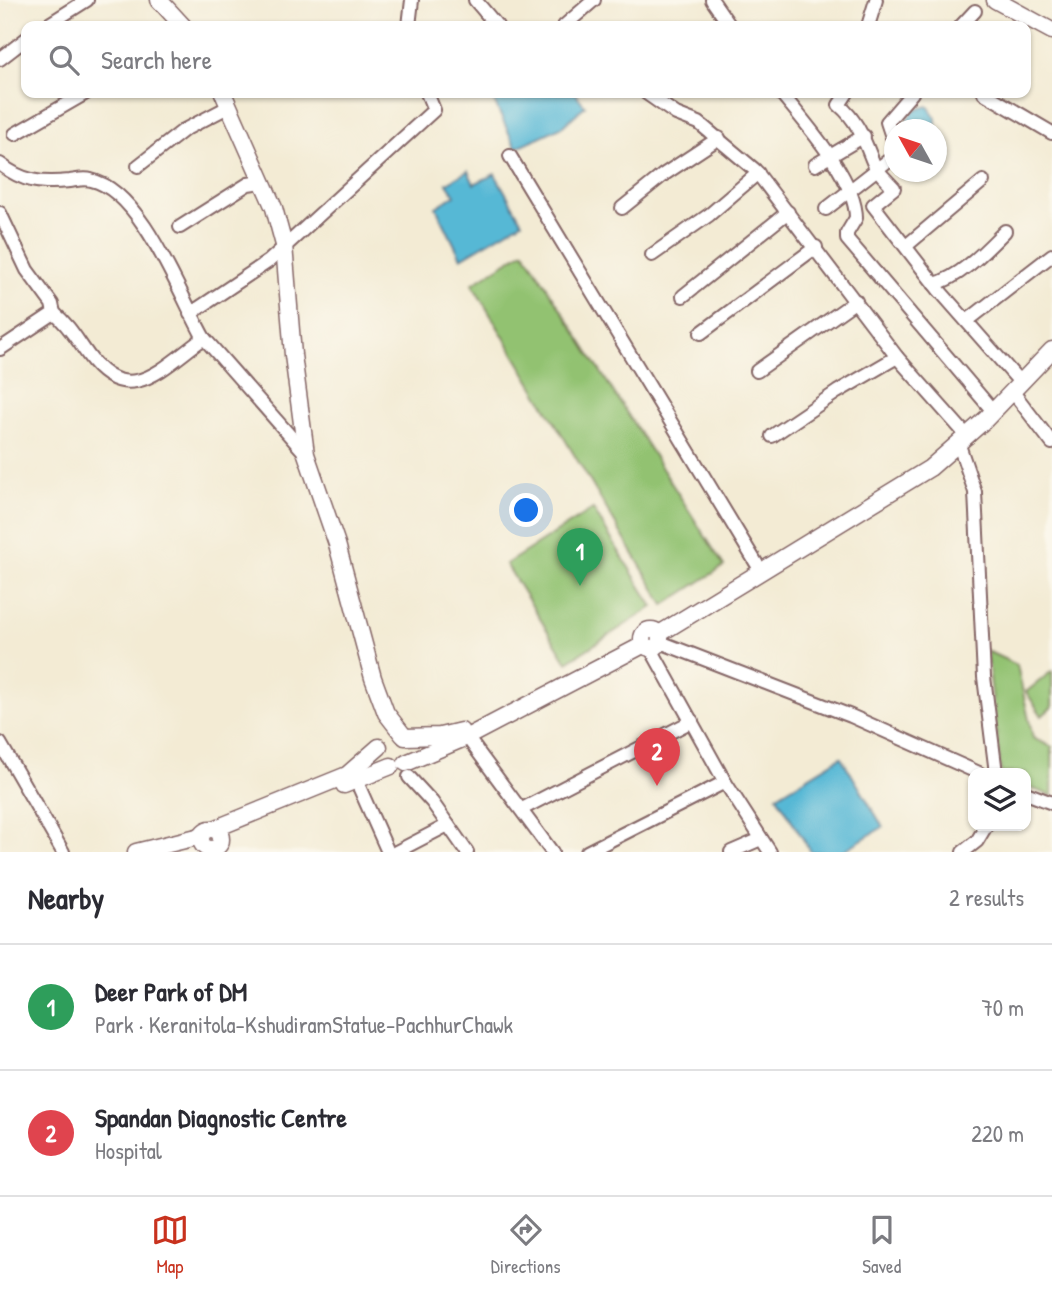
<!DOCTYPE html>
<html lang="en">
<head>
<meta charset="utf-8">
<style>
	body { margin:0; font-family:"Patrick Hand",sans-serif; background:#f2f2f3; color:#2b2b33 }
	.controls { position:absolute; right:21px; bottom:21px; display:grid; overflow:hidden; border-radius:14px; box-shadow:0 2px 5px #0004 }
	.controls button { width:63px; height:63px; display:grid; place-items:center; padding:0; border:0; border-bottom:2px solid #e1e1e2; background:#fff; color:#2b2b33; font:35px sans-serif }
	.compass { position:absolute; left:884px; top:119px; width:63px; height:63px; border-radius:50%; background:#fff; box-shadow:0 2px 5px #0004; rotate:310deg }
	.you { position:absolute; left:527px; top:511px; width:24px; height:24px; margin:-18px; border:5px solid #fff; border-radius:50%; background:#1a73e8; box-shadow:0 0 0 10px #1a73e833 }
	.badge { display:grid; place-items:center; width:46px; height:46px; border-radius:50%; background:#c8321e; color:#fff; font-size:23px; font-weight:700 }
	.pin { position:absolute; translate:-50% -58px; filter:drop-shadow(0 2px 4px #0008) }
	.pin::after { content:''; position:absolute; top:37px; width:24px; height:21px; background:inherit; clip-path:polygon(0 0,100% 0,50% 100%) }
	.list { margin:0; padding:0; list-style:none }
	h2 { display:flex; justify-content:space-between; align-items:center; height:91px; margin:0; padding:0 28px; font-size:30px }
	h2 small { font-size:23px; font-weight:400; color:#7c7c81 }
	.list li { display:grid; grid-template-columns:46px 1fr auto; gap:21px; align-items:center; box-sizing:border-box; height:126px; padding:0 28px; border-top:2px solid #e1e1e2 }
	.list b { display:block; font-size:26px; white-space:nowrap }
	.list p { margin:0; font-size:23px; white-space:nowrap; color:#7c7c81 }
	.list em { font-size:23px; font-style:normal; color:#7c7c81 }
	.icon { flex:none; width:38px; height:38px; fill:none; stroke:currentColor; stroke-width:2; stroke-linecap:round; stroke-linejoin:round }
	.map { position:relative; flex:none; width:1052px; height:852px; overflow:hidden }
	.search { position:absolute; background:#fff; box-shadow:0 2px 5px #0004; left:21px; right:21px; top:21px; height:77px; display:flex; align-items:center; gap:18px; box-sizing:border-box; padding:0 24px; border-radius:14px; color:#7c7c81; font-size:26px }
	.sheet { height:343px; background:#fff }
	nav { display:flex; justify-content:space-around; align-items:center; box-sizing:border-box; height:98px; border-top:2px solid #e1e1e2; background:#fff; font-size:19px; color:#7c7c81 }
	nav a { display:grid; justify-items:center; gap:4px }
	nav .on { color:#c8321e }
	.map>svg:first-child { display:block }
	.green { fill:#92c271; stroke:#6e704e; stroke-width:2 }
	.water { fill:#56b8d5; stroke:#506c80; stroke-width:2 }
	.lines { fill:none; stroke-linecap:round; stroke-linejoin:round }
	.minor-casing { stroke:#856666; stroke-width:16 }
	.major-casing { stroke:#856666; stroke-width:19 }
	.minor { stroke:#fff; stroke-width:12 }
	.major { stroke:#fff; stroke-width:16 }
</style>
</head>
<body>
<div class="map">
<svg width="1052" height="852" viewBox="0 0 1052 852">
	<rect width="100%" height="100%" fill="#fbf7ec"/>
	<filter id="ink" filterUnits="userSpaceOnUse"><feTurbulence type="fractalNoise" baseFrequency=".0143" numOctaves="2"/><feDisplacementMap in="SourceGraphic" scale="14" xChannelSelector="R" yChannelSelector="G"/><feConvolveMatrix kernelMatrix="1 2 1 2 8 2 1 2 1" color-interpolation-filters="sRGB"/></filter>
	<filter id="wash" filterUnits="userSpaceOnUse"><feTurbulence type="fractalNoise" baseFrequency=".00686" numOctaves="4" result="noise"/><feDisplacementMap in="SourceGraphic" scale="28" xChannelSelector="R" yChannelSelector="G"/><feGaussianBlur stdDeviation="1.57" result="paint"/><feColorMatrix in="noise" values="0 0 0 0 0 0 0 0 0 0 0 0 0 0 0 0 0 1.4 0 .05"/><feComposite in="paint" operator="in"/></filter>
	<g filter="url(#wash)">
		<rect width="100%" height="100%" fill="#f3ebd4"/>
		<!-- green -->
		<g class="green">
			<polygon points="524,251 724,566 664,605 472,284"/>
			<polygon points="593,509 653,607 567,662 506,564"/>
			<polygon points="987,651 1017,665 1033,738 1052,747 1052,796 1026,786 1026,773 1001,773"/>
			<polygon points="1052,671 1052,707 1042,716 1026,692"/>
		</g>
		<!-- water -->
		<g class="water">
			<polygon points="490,93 575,93 585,106 563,126 516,148"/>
			<path d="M928 106 936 118V129H905C906 115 914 109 928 106Z"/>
			<polygon points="468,171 474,184 495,174 522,222 461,258 436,207 455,195 447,183"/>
			<polygon points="841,757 883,827 841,852 811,852 777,796"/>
		</g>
	</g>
	<g filter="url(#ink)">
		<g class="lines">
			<defs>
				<g id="minor">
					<polyline points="475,0 497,26"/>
					<polyline points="712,0 730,26"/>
					<polyline points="46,26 87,0"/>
					<polyline points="409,26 412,0"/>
					<polyline points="564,26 594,0"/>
					<polyline points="868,26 876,0"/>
					<polyline points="961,26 975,11"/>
					<polyline points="0,59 26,39"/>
					<polyline points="646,93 676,114 699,123 755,170 897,357 968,437"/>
					<path d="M781 93C805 123 856 179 856 218L847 233V239L993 411"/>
					<path d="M847 93 839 105C858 121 864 140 873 162 877 172 888 181 894 188L873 205 939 290 1019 381"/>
					<polyline points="984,93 1052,133"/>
					<polyline points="15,134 86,93"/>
					<polyline points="894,143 887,122 912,93"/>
					<polyline points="510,156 761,571"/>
					<path d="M0 164C23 182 41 184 70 181 77 180 85 178 91 180 142 191 180 296 204 338"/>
					<polyline points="815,165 864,136"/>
					<polyline points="138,166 184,130 230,106"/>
					<polyline points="622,208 663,175 719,138"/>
					<polyline points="826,209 894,156"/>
					<polyline points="0,213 27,270 52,304 54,313 0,349"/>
					<polyline points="180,227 248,184 261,182"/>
					<polyline points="906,246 983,181"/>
					<polyline points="652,255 709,215 758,173"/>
					<path d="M934 284C960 278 986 250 1005 231"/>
					<polyline points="683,296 788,212"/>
					<path d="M54 313C69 325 77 340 88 355 128 411 164 366 204 338L306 454"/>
					<polyline points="190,314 269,261 434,110 427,93"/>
					<polyline points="967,321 1052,255"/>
					<polyline points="701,333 816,247"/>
					<polyline points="757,371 856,301"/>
					<polyline points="1016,396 1052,443"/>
					<polyline points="772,436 837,392 897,357"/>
					<polyline points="959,445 975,492 984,677 996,773"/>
					<polyline points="660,642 851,716 979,773"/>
					<polyline points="651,649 725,782 770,852"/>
					<polyline points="467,737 552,852"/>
					<polyline points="0,743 63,852"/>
					<polyline points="409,777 432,802 467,852"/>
					<polyline points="356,780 388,852"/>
					<polyline points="1026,793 1052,803"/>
					<polyline points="522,809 692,721"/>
					<polyline points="396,852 448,825"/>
					<polyline points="587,852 725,782"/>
					<polyline points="731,852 761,839"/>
					<polyline points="963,852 977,841 986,826"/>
				</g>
				<g id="major">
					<polyline points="159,0 183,26"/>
					<polyline points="995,0 1052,31"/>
					<polyline points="223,93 274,208 284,245 293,355 306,454 337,544 373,678 386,713 403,735"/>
					<circle cx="651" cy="639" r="9"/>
					<polyline points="659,634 930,468 986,419 1052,350"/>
					<polyline points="405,737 440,736 461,731"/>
					<polyline points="406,763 467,737 643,645"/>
					<polyline points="344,785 391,766"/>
					<circle cx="211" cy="839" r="10"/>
					<polyline points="214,829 347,775 379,747"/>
					<polyline points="136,852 201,836"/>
				</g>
			</defs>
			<!-- minor casing -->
			<use href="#minor" class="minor-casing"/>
			<!-- major casing -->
			<use href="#major" class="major-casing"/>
			<!-- minor -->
			<use href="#minor" class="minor"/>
			<!-- major -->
			<use href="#major" class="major"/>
		</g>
	</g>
</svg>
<div class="controls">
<button><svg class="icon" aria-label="layers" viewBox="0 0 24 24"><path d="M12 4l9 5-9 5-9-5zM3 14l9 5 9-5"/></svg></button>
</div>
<svg class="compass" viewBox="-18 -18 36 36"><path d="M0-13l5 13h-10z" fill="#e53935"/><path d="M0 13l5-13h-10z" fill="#7c7c81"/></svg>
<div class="you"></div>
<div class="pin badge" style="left:580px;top:586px;background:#2e9e5b">1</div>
<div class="pin badge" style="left:657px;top:786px;background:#e0444e">2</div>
<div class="search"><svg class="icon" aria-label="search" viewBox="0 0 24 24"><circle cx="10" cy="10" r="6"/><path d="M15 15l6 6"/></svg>Search here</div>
</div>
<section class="sheet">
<h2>Nearby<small>2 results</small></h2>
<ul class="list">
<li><span class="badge" style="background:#2e9e5b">1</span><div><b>Deer Park of DM</b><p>Park · Keranitola-KshudiramStatue-PachhurChawk</p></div><em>70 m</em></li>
<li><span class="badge" style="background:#e0444e">2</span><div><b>Spandan Diagnostic Centre</b><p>Hospital</p></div><em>220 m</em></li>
</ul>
</section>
<nav>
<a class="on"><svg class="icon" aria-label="map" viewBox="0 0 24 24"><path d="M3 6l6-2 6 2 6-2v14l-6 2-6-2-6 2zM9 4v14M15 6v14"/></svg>Map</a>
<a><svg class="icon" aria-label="directions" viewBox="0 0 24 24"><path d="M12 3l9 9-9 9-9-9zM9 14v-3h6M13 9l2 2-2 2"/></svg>Directions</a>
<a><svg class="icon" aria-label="saved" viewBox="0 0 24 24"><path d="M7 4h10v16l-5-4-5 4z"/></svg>Saved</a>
</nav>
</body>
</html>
